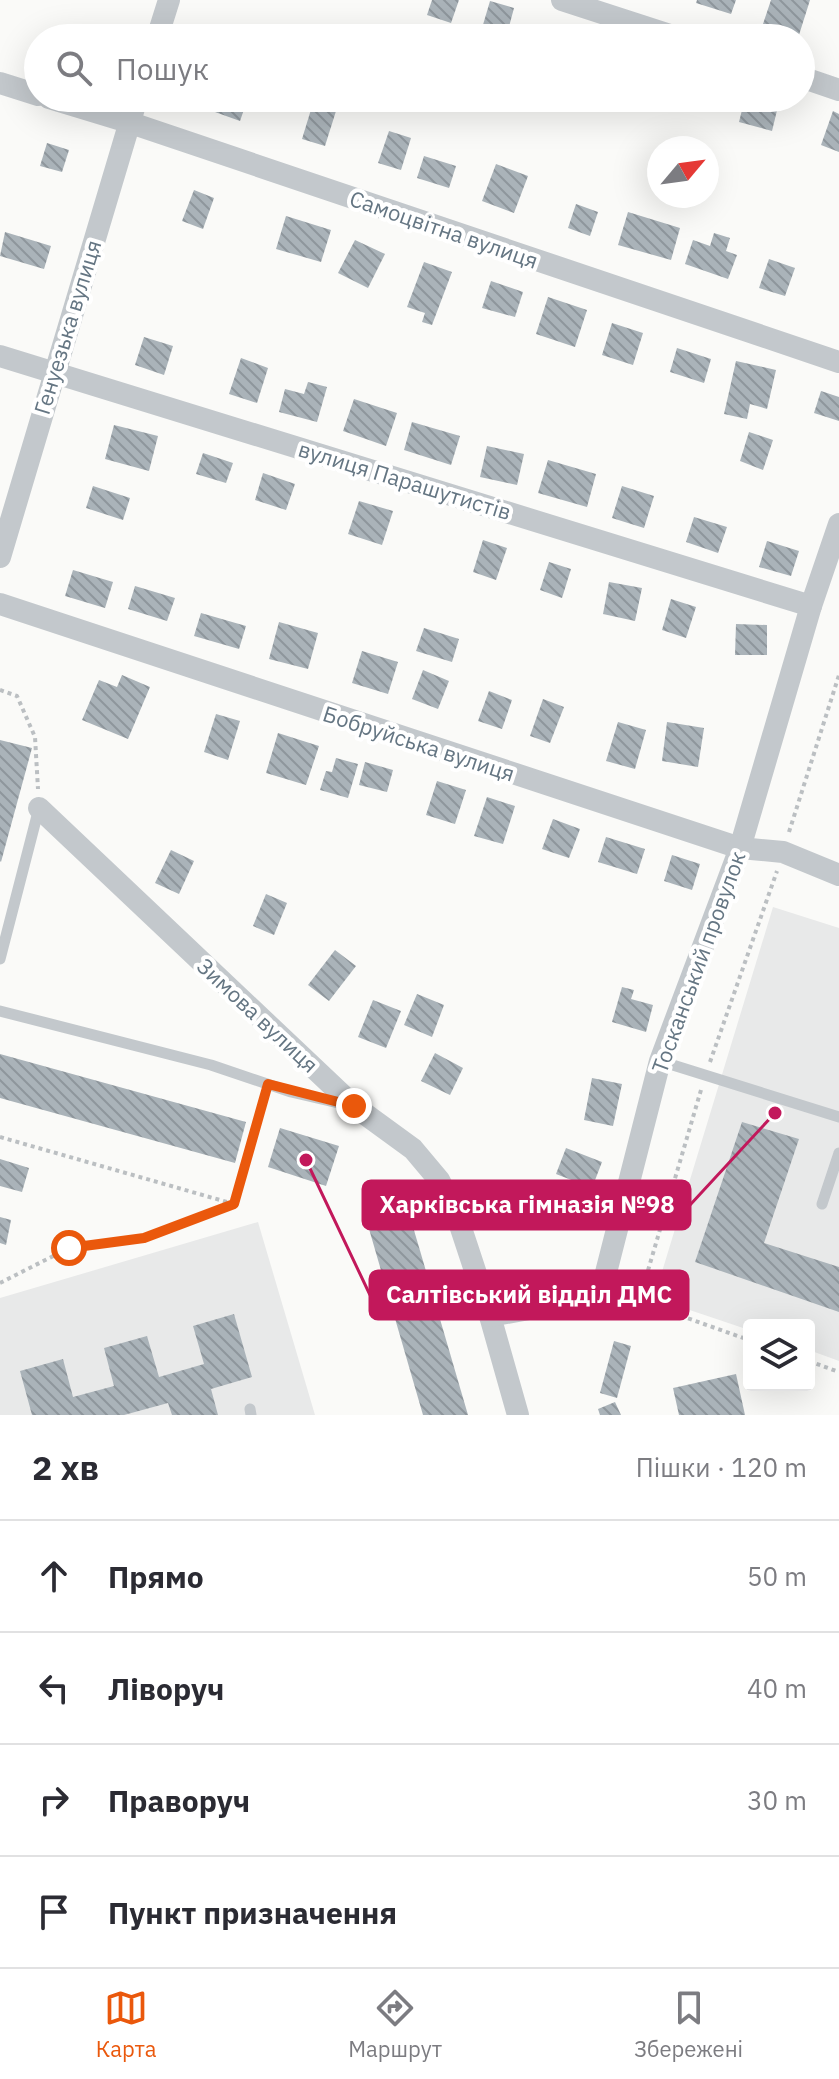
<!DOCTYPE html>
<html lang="uk">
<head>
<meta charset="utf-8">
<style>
	body { margin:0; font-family:"IBM Plex Sans",sans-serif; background:#f7f7f7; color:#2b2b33 }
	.controls { position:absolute; right:24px; bottom:24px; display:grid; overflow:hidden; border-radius:8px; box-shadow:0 8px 32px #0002 }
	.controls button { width:72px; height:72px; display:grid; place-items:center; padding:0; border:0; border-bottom:2px solid #e1e1e2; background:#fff; color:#2b2b33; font:40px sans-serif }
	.compass { position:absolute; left:647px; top:136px; width:72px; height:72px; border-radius:50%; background:#fff; box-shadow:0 8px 32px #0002; rotate:61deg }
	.stop { position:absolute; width:24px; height:24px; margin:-18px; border:6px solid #ea580c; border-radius:50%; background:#fff }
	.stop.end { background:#ea580c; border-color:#fff; box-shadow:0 2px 8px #0008 }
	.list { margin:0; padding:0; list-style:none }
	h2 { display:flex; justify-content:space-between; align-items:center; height:104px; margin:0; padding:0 32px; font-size:34px }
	h2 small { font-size:26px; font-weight:400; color:#7c7c81 }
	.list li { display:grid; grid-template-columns:52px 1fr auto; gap:24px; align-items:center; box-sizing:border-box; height:112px; padding:0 32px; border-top:2px solid #e1e1e2 }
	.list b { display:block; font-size:30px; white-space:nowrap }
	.list em { font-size:26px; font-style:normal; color:#7c7c81 }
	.icon { flex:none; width:44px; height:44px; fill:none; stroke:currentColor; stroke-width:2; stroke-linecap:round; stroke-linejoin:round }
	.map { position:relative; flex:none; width:839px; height:1415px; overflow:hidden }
	.search { position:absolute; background:#fff; box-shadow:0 8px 32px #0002; left:24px; right:24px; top:24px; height:88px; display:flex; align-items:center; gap:20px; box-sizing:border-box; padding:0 28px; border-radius:44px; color:#7c7c81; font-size:30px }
	.sheet { height:552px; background:#fff }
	nav { display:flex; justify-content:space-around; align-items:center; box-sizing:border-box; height:112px; border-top:2px solid #e1e1e2; background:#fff; font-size:22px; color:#7c7c81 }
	nav a { display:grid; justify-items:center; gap:4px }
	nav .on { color:#ea580c }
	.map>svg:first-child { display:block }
	.built { fill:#e8e9e9 }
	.building { fill:url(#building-back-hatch) }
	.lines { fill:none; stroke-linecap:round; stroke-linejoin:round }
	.path { stroke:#bbbfc2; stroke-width:4; stroke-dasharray:4 4; stroke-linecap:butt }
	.service { stroke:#c3c8cc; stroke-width:11 }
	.minor { stroke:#c3c8cc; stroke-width:22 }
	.route { stroke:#ea580c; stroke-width:10 }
	.labels { text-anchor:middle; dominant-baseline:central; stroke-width:8; stroke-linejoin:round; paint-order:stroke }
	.street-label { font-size:22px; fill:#657683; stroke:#fff }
	.leader { fill:none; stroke:#c2185b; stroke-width:3 }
	.callout-dot { fill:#c2185b; stroke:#fff; stroke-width:3 }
	.callout { fill:#c2185b; stroke:#c2185b; stroke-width:3 }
	.callout-label { font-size:24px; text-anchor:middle; font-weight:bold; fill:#fff }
</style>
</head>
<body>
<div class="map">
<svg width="839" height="1415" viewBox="0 0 839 1415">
	<defs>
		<pattern id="building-back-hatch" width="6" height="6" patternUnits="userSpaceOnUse" patternTransform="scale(2)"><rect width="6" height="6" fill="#aab3b9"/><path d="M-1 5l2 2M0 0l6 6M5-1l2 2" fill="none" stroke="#8e969c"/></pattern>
	</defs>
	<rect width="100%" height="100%" fill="#fafaf8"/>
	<!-- built -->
	<g class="built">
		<polygon points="773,907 839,928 839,1361 809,1350 809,1325 749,1325 749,1330 654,1298"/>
		<polygon points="258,1222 315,1415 0,1415 0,1298"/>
	</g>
	<!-- building -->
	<g class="building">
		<polygon points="432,0 459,0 451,23 427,15"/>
		<polygon points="697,0 736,0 731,14 696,3"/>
		<polygon points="771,0 810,0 799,35 763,24"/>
		<polygon points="490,1 514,8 506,38 480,35"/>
		<polygon points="561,24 607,37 606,38 556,38"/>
		<polygon points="220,98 248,98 240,121 215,112"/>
		<polygon points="745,98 780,98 772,131 739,122"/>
		<polygon points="313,103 336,111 325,146 302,139"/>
		<polygon points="833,111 839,114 839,152 821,145"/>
		<polygon points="389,131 411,138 401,170 378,163"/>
		<polygon points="47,143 69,150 62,172 40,166"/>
		<polygon points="424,156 456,166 449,188 417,178"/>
		<polygon points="496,164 528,176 514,213 482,201"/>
		<polygon points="194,190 214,198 203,229 182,221"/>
		<polygon points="576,204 598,212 590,236 568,228"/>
		<polygon points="628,212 680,228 671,260 618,245"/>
		<polygon points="286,216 331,230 321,262 276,249"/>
		<polygon points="5,232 51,246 44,269 0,256"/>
		<polygon points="714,233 730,238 726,251 737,255 728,279 685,264 693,240 710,246"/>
		<polygon points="355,240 385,254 368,288 338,273"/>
		<polygon points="769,259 795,268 785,296 759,288"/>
		<polygon points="424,262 452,272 432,325 422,322 425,313 407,307"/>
		<polygon points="491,281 523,292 515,317 482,308"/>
		<polygon points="548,297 587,310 575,347 536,334"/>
		<polygon points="612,323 643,333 633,365 602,355"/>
		<polygon points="144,337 173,346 164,375 135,365"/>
		<polygon points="677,348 711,359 704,383 670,372"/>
		<polygon points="241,358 268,368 257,403 229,394"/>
		<polygon points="736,361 776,370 767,409 750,404 747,419 724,414"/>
		<polygon points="308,382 327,387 317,422 279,412 285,389 304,394"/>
		<polygon points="821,391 839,397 839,421 814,413"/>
		<polygon points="354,399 397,413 386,446 343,431"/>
		<polygon points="412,422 460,436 451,465 404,450"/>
		<polygon points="114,425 158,436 149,471 105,459"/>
		<polygon points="749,432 773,440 763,470 740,461"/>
		<polygon points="487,446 524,454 517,485 480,477"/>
		<polygon points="203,453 233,463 226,483 196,474"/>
		<polygon points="548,460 596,474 587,507 538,493"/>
		<polygon points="263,473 295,484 286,510 255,500"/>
		<polygon points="93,486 130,498 123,520 86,508"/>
		<polygon points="622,486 654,496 644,528 612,518"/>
		<polygon points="359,501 393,511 382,545 348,534"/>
		<polygon points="694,517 727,527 718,553 686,542"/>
		<polygon points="483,540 507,548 496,580 473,572"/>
		<polygon points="767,541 799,551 791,576 759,567"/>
		<polygon points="549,562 571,569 562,598 540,590"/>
		<polygon points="73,570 113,582 105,608 65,596"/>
		<polygon points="609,582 642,588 635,621 603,614"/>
		<polygon points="135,586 175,598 167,621 128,609"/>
		<polygon points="671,599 696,607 686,638 662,630"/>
		<polygon points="201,613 246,626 239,649 194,636"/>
		<polygon points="279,622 318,633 308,669 269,659"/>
		<polygon points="736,624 767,625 767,655 735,655"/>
		<polygon points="424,628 459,639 452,662 416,651"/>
		<polygon points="362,651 398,662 388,694 352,683"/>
		<polygon points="423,670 449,681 438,709 412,699"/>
		<polygon points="122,675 150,687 128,739 82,720 99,680 117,687"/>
		<polygon points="489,691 512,700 502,729 478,721"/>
		<polygon points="543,699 564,707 550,743 530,736"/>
		<polygon points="216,714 240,721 228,760 204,752"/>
		<polygon points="618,722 646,730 635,769 606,761"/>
		<polygon points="667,722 704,728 698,767 662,761"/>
		<polygon points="278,733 319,746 306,785 266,773"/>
		<polygon points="0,740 32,748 1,862 0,861"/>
		<polygon points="336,758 358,764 348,798 320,790 326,771 332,772"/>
		<polygon points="365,762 393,770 387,792 359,785"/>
		<polygon points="437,781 466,790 455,824 426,815"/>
		<polygon points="487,797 515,806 503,844 474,836"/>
		<polygon points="553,819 580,829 569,858 542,849"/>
		<polygon points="606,837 645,849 637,874 598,862"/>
		<polygon points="171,850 194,861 179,894 155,883"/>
		<polygon points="672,855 700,864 692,890 664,881"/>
		<polygon points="266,894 287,903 274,935 253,926"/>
		<polygon points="335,950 356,966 329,1001 308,985"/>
		<polygon points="622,987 634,990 631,999 653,1005 646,1032 612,1022"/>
		<polygon points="417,994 444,1005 432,1037 404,1025"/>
		<polygon points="373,1000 401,1011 386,1048 358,1037"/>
		<polygon points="435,1053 463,1068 450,1095 421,1081"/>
		<polygon points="0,1054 246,1122 235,1163 0,1098"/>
		<polygon points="592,1078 622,1084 613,1126 584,1120"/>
		<polygon points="742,1122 799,1139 764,1243 839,1267 839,1312 695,1262"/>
		<polygon points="280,1128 339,1146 326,1186 268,1167"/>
		<polygon points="566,1148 602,1162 592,1188 556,1174"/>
		<polygon points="0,1159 29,1168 22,1192 0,1186"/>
		<polygon points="408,1210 421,1254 468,1415 423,1415 367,1222"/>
		<polygon points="0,1217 11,1220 6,1245 0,1243"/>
		<polygon points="234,1314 252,1377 211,1389 218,1415 172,1415 168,1403 124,1415 32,1415 20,1371 63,1359 73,1397 114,1386 104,1348 147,1336 159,1377 204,1364 193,1326"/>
		<polygon points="614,1341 631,1346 617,1398 600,1393"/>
		<polygon points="736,1374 745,1415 679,1415 673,1388"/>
		<polygon points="615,1402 621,1415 600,1415 598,1409"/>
	</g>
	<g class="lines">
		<!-- path -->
		<g class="path">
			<polyline points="0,690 17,696 35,737 38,789"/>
			<polyline points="789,832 839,675"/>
			<polyline points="710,1062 777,871"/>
			<polyline points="701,1090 639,1301 749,1340"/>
			<polyline points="0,1137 234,1204 264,1098"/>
			<polyline points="0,1283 69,1248 144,1238 234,1204"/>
			<polyline points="809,1361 839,1372"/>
		</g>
		<!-- service -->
		<g class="service">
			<polyline points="0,959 39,808"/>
			<polyline points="0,1011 211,1065 291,1092 347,1105"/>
			<polyline points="660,1061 839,1117"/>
			<polyline points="822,1204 839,1153"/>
			<polyline points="250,1409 251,1415"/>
		</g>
		<!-- minor -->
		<g class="minor">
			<polyline points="562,0 679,38"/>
			<polyline points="157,38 169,0"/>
			<polyline points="801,77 839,90"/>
			<polyline points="0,83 38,95"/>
			<polyline points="49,98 128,122 839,362"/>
			<polyline points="0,356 811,606"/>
			<polyline points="0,557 137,98"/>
			<polyline points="0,604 740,848 783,852 839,875"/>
			<polyline points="39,808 354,1106 413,1149 439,1180 457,1216 490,1316 518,1415"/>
			<polyline points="490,1316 600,1296 660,1061 740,848 811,606 839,524"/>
		</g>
	</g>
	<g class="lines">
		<!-- route -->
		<polyline class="route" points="69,1248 144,1238 234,1204 268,1084 354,1106"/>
	</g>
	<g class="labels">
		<!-- street labels -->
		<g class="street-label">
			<text transform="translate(444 229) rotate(19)">Самоцвітна вулиця</text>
			<text transform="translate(67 327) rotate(-73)">Генуезька вулиця</text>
			<text transform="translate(405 480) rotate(17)">вулиця Парашутистів</text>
			<text transform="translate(419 743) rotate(18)">Бобруйська вулиця</text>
			<text transform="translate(698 962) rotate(-70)">Тосканський провулок</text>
			<text transform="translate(258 1015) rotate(43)">Зимова вулиця</text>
		</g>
	</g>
	<!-- callouts -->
	<path class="leader" d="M775 1113L690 1205M306 1160L370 1295"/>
	<g class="callout-dot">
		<circle cx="775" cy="1113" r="8"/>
		<circle cx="306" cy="1160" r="8"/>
	</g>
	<g class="callout">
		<rect x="363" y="1181" width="327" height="48" rx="8"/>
		<rect x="370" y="1271" width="318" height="48" rx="8"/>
	</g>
	<g class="callout-label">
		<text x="527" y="1213">Харківська гімназія №98</text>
		<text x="529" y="1303">Салтівський відділ ДМС</text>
	</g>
</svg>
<div class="controls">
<button><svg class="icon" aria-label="layers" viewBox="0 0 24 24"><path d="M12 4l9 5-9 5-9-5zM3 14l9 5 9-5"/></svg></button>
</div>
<svg class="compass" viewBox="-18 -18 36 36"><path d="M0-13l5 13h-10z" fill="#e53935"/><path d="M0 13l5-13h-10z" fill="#7c7c81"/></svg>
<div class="stop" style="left:69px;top:1248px"></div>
<div class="stop end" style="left:354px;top:1106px"></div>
<div class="search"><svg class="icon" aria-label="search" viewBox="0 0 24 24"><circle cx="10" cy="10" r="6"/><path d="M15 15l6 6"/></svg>Пошук</div>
</div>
<section class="sheet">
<h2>2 хв<small>Пішки · 120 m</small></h2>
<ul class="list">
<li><svg class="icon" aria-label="ahead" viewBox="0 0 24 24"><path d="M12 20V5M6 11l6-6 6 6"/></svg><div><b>Прямо</b></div><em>50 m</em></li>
<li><svg class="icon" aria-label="left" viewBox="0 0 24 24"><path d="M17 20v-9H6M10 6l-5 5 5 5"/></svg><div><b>Ліворуч</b></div><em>40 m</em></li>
<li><svg class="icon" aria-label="right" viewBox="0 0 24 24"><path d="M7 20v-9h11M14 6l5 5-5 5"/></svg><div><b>Праворуч</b></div><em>30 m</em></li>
<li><svg class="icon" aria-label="arrive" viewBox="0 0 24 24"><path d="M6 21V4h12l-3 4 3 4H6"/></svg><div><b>Пункт призначення</b></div></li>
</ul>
</section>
<nav>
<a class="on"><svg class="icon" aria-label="map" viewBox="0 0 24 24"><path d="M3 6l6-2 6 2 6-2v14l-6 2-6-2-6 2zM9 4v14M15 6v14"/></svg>Карта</a>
<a><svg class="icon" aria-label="directions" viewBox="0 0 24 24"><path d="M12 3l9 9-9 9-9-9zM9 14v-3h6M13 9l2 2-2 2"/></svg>Маршрут</a>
<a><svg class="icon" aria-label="saved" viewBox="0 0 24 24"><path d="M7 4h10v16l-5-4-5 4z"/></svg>Збережені</a>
</nav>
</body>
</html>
